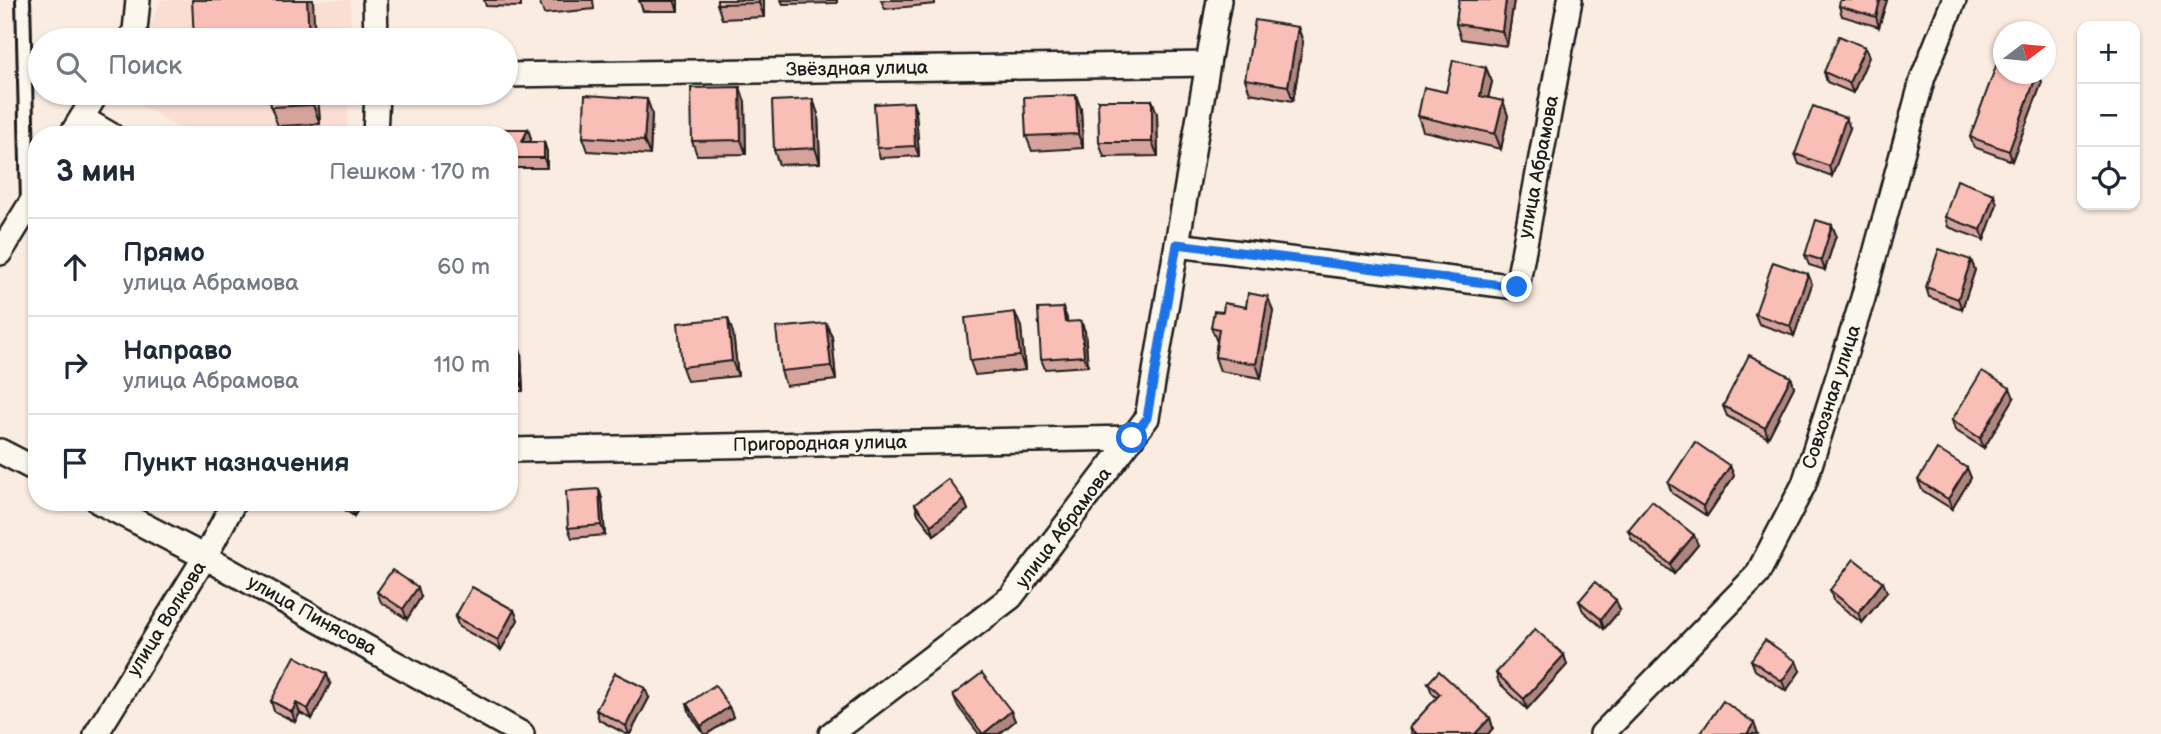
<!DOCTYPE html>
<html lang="ru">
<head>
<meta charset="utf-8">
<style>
	body { margin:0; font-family:"Balsamiq Sans",sans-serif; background:#f6f6f7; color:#1f2937 }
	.controls { position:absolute; right:21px; top:21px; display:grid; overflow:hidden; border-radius:14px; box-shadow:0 2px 5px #0004 }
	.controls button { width:63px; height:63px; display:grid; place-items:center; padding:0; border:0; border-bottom:2px solid #e0e1e3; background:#fff; color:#1f2937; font:35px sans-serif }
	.compass { position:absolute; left:1993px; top:21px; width:63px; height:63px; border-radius:50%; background:#fff; box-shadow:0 2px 5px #0004; rotate:74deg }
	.stop { position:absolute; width:21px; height:21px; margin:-16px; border:5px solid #1a73e8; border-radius:50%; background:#fff }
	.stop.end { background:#1a73e8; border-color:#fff; box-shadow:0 2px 7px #0008 }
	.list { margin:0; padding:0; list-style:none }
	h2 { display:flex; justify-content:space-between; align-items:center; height:91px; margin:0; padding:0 28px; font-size:30px }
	h2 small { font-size:23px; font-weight:400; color:#747a83 }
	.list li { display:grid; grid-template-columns:46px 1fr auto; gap:21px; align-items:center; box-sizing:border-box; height:98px; padding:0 28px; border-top:2px solid #e0e1e3 }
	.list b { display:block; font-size:26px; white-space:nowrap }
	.list p { margin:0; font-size:23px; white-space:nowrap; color:#747a83 }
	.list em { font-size:23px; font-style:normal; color:#747a83 }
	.icon { flex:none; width:38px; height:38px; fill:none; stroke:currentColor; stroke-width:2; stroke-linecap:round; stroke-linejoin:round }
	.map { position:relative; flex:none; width:2161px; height:734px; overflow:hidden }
	.search { position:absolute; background:#fff; box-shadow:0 2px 5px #0004; left:28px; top:28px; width:490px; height:77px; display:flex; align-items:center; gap:18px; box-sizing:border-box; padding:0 24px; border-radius:38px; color:#747a83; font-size:26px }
	.panel { position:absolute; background:#fff; box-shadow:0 2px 5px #0004; left:28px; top:126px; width:490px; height:385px; border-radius:28px }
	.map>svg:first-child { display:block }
	.built { fill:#faded4 }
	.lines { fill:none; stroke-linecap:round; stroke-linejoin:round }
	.service-casing { stroke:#1c1c1c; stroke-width:18 }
	.minor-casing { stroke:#1c1c1c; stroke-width:28 }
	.service { stroke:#fbf7ec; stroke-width:12 }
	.minor { stroke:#fbf7ec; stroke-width:23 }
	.wall { fill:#d6a39c; stroke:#1c1c1c; stroke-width:2 }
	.shaded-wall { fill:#ae857f; stroke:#1c1c1c; stroke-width:2 }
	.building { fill:#f9beb5; stroke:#1c1c1c; stroke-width:2 }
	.route { stroke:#1a73e8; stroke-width:9 }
	.labels { text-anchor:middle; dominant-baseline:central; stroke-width:5; stroke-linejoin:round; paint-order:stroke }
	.street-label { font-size:19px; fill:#1c1c1c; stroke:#fbf7ec }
</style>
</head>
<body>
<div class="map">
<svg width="2161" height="734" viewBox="0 0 2161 734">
	<rect width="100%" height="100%" fill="#fbece1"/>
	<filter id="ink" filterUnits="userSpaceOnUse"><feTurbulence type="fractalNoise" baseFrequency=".0143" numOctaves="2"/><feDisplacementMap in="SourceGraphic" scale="14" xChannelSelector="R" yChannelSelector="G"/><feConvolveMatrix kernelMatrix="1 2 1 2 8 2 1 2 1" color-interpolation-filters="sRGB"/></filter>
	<g filter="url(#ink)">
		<!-- built -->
		<g class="built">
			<polygon points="161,0 351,0 350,40 144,40"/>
			<polygon points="120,93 349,93 347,135 191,135"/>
		</g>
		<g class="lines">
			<defs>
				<polyline id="service" points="23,0 28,202"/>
				<g id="minor">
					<polyline points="375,0 376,40"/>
					<polyline points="129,40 135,31 138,0"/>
					<polyline points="506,75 1208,64"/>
					<polyline points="82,118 111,135"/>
					<polyline points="71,135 97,93"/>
					<polyline points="375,135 377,93"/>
					<polyline points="1177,245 1517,287 1570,0"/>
					<polyline points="0,253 37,193"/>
					<polyline points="509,450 1132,438"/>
					<polyline points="0,451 37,470"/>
					<polyline points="99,502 205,557 522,734"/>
					<polyline points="96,734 205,557 234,502"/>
					<polyline points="831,734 1011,597 1147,418 1219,0"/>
					<polyline points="1602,734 1757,575 1804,484 1863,298 1923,77 1954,0"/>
				</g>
			</defs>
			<!-- service casing -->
			<use href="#service" class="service-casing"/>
			<!-- minor casing -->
			<use href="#minor" class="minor-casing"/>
			<!-- service -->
			<use href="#service" class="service"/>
			<!-- minor -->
			<use href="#minor" class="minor"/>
		</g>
		<!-- wall -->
		<g class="wall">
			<polygon points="484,0 521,0 521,7 486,6"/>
			<polygon points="539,0 593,0 594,9 544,14"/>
			<polygon points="639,0 678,0 678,11 643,11"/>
			<polygon points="764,0 764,17 722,19 717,4"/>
			<polygon points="781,0 837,0 837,3 783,4"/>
			<polygon points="881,0 935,0 935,4 885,9"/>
			<polygon points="1459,0 1514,0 1507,46 1461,39 1456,24"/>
			<polygon points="1887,0 1879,27 1842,16 1839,6"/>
			<polygon points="1298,27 1303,42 1293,101 1250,93 1245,79"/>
			<polygon points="1865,47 1869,57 1853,93 1827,82 1824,72"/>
			<polygon points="1486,68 1492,82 1488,98 1503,101 1508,116 1501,149 1423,131 1418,116 1446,92"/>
			<polygon points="2004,74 2038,74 2042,82 2012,161 1974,147 1970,137"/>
			<polygon points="270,93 318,93 320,124 278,126 271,107"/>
			<polygon points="1152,100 1157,114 1158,156 1104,157 1099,142"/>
			<polygon points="745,102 746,154 697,155 692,141"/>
			<polygon points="1081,109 1083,148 1032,151 1026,136"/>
			<polygon points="916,112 919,156 880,158 877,148"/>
			<polygon points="652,113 650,155 588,151 583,137"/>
			<polygon points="818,114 820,163 779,165 774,150"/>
			<polygon points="1850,128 1832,176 1799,164 1795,154"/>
			<polygon points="528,129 531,139 530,142 544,142 547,152 547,168 509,168 509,135"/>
			<polygon points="1997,204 1984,240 1948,227 1945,217"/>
			<polygon points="1832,225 1836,235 1825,270 1809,265 1805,255"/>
			<polygon points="1971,260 1975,270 1962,309 1929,297 1926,287"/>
			<polygon points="1808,274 1812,284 1794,336 1759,324 1755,314"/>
			<polygon points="1246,307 1273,311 1261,378 1220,371 1215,357 1217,342 1211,327 1223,312"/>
			<polygon points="1063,308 1067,322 1085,331 1088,366 1045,369 1041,359"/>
			<polygon points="1021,327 1025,370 975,375 970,361"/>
			<polygon points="733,333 738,376 687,381 682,367"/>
			<polygon points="832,337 836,380 786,386 781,371"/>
			<polygon points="509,343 517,343 521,353 523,391 509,391"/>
			<polygon points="1791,377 1794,387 1768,438 1727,416 1723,406"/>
			<polygon points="2014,398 1984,448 1955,430 1952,420"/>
			<polygon points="1730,466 1734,476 1707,516 1672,493 1668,483"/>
			<polygon points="1967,468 1971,478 1952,509 1922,490 1918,480"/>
			<polygon points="599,489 602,499 605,535 572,538 568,528"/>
			<polygon points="964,500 968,510 934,535 918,514 915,504"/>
			<polygon points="333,502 363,502 354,516"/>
			<polygon points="1628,530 1698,545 1674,574 1632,540"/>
			<polygon points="1830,590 1887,592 1862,623 1833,600"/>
			<polygon points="377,592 421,597 407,619 381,602"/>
			<polygon points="1579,601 1620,610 1604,629 1583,611"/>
			<polygon points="514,610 518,620 501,650 459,627 455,617"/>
			<polygon points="1564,655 1567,665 1527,709 1499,683 1496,673"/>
			<polygon points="1751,660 1800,671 1786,691 1755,670"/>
			<polygon points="1428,683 1490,718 1493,728 1488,734 1412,734 1410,727 1437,698 1432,693"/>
			<polygon points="330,684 312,719 300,713 295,722 274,711 271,701"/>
			<polygon points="953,695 1011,711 1015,721 999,734 979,734 957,705"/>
			<polygon points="649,698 630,734 626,734 599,720 596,710"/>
			<polygon points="687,704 729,707 733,717 707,734 704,734 690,714"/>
		</g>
		<!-- shaded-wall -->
		<g class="shaded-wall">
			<polygon points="307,0 313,0 315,40 309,40"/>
			<polygon points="674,0 678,0 678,11"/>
			<polygon points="759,0 764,0 764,17 759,3"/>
			<polygon points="1506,0 1514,0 1507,46 1502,31"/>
			<polygon points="1880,0 1887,0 1879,27 1876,17"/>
			<polygon points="1298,27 1303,42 1293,101 1288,86"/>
			<polygon points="1865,47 1869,57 1853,93 1849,83"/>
			<polygon points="1486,68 1492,82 1485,110 1480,96"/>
			<polygon points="2037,74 2038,74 2042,82 2012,161 2009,151"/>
			<polygon points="740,87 745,102 746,154 741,140"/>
			<polygon points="312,93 318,93 320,124 313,105"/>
			<polygon points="1076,95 1081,109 1083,148 1078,134"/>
			<polygon points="647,99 652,113 650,155 644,141"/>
			<polygon points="813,99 818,114 820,163 815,148"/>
			<polygon points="1152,100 1157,114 1158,156 1152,142"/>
			<polygon points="1503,101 1508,116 1501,149 1495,134"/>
			<polygon points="913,102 916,112 919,156 915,146"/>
			<polygon points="1846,118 1850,128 1832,176 1829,166"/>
			<polygon points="528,129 531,139 526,152 522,142"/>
			<polygon points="544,142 547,152 547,168 544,158"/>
			<polygon points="1994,194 1997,204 1984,240 1981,230"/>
			<polygon points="1832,225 1836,235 1825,270 1821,260"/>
			<polygon points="1971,260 1975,270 1962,309 1958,299"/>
			<polygon points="1808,274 1812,284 1794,336 1790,326"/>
			<polygon points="1268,297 1273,311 1261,378 1256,364"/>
			<polygon points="1063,308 1067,318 1068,332 1065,322"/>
			<polygon points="1015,312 1021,327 1025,370 1020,356"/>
			<polygon points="728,318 733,333 738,376 732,361"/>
			<polygon points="1081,321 1085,331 1088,366 1084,356"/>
			<polygon points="826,323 832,337 836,380 831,366"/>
			<polygon points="517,343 521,353 523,391 520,381"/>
			<polygon points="1791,377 1794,387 1768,438 1765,428"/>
			<polygon points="2010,388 2014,398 1984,448 1980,438"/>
			<polygon points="1730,466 1734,476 1707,516 1703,506"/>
			<polygon points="1967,468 1971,478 1952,509 1948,499"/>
			<polygon points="599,489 602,499 605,535 601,525"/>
			<polygon points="964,500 968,510 934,535 931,525"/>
			<polygon points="353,502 363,502 354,516 351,506"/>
			<polygon points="1694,535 1698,545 1674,574 1670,564"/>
			<polygon points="1883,582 1887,592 1862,623 1858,613"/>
			<polygon points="418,587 421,597 407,619 403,609"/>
			<polygon points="1616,600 1620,610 1604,629 1601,619"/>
			<polygon points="514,610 518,620 501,650 498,640"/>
			<polygon points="1564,655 1567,665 1527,709 1524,699"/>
			<polygon points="1796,661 1800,671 1786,691 1782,681"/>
			<polygon points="327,674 330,684 312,719 308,709"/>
			<polygon points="645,688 649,698 630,734 629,734 626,726"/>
			<polygon points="296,703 300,713 295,722 292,712"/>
			<polygon points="729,707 733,717 707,734 704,734 701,726"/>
			<polygon points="1011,711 1015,721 999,734 983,734"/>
			<polygon points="1490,718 1493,728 1488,734 1475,734"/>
			<polygon points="1754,723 1758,734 1747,734"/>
		</g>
		<!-- building -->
		<g class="building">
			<polygon points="192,0 307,0 309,40 194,40"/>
			<rect x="639" y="0" width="35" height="1"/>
			<polygon points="717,0 759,0 759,3 717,4"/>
			<polygon points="1459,0 1506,0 1502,31 1456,24"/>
			<polygon points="1840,0 1880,0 1876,17 1839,6"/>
			<polygon points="1255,20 1298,27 1288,86 1245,79"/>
			<polygon points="1839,36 1865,47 1849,83 1824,72"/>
			<polygon points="1999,58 2004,59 2004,74 2037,74 2009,151 1970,137"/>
			<polygon points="1453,60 1486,68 1480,96 1503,101 1495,134 1418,116 1424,87 1446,92"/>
			<polygon points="740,87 741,140 692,141 691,88"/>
			<polygon points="270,93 312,93 313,105 271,107"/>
			<polygon points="585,95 647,99 644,141 583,137"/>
			<polygon points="1076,95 1078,134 1026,136 1024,97"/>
			<polygon points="813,99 815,148 774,150 772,101"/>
			<polygon points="1098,100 1152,100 1152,142 1099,142"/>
			<polygon points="913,102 915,146 877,148 874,104"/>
			<polygon points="1813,106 1846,118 1829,166 1795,154"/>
			<polygon points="477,129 528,129 522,142 544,142 544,158 509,158 509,135 477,135"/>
			<polygon points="1957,180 1994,194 1981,230 1945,217"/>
			<polygon points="1816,220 1832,225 1821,260 1805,255"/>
			<polygon points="1939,249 1971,260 1958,299 1926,287"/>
			<polygon points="1773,262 1808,274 1790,326 1755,314"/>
			<polygon points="1248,293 1268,297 1256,364 1215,357 1219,329 1211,327 1214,311 1223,312 1224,303 1246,307"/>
			<polygon points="1063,308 1065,322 1081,321 1084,356 1041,359 1038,309"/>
			<polygon points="1015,312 1020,356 970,361 965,318"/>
			<polygon points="728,318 732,361 682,367 678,323"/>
			<polygon points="826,323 831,366 781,371 776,328"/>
			<polygon points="509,343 517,343 520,381 509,381"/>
			<polygon points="1749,355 1791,377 1765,428 1723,406"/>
			<polygon points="1982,371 2010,388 1980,438 1952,420"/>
			<polygon points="1695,442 1730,466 1703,506 1668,483"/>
			<polygon points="1937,449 1967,468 1948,499 1918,480"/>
			<polygon points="948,479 964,500 931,525 915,504"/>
			<polygon points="599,489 601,525 568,528 566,491"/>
			<polygon points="1652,501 1694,535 1670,564 1628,530"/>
			<polygon points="1854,559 1883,582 1858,613 1830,590"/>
			<polygon points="392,570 418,587 403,609 377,592"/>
			<polygon points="1595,582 1616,600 1601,619 1579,601"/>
			<polygon points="472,587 514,610 498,640 455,617"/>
			<polygon points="1535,629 1564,655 1524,699 1496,673"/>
			<polygon points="1765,640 1796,661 1782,681 1751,660"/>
			<polygon points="295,656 327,674 308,709 296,703 292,712 271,701"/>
			<polygon points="1439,671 1490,718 1475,734 1417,734 1410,727 1440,694 1428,683"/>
			<polygon points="615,673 645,688 626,726 596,710"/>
			<polygon points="982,673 1011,711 983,734 953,695"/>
			<polygon points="715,685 729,707 701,726 687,704"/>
			<polygon points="1723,701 1754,723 1747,734 1700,734"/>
		</g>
	</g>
	<g class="lines" filter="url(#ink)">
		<!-- route -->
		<polyline class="route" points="1132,438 1147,418 1177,244 1517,287"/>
	</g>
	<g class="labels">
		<!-- street labels -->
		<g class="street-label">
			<text transform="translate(857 69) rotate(-1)">Звёздная улица</text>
			<text transform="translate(1539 167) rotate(-79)">улица Абрамова</text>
			<text transform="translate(1832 397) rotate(-72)">Совхозная улица</text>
			<text transform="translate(820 444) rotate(-1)">Пригородная улица</text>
			<text transform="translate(1064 528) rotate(-53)">улица Абрамова</text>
			<text transform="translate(312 616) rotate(29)">улица Пинясова</text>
			<text transform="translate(167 619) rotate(-58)">улица Волкова</text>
		</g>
	</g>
</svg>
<div class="controls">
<button>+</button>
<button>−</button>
<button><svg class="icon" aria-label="locate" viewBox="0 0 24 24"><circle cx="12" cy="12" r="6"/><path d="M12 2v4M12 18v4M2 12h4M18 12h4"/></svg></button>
</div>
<svg class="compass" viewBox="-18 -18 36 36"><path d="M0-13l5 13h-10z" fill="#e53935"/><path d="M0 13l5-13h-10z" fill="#747a83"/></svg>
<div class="stop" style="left:1132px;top:438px"></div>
<div class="stop end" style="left:1517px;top:287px"></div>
<div class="search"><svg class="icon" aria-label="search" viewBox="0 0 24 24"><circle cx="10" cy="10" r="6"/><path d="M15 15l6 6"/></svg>Поиск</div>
<section class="panel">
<h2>3 мин<small>Пешком · 170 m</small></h2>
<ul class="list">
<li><svg class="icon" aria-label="ahead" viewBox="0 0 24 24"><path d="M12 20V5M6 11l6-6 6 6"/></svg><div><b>Прямо</b><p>улица Абрамова</p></div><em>60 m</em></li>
<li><svg class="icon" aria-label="right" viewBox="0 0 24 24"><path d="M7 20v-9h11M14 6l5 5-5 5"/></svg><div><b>Направо</b><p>улица Абрамова</p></div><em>110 m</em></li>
<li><svg class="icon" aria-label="arrive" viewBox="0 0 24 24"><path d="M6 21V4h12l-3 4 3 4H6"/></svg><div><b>Пункт назначения</b></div></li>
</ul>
</section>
</div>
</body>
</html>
